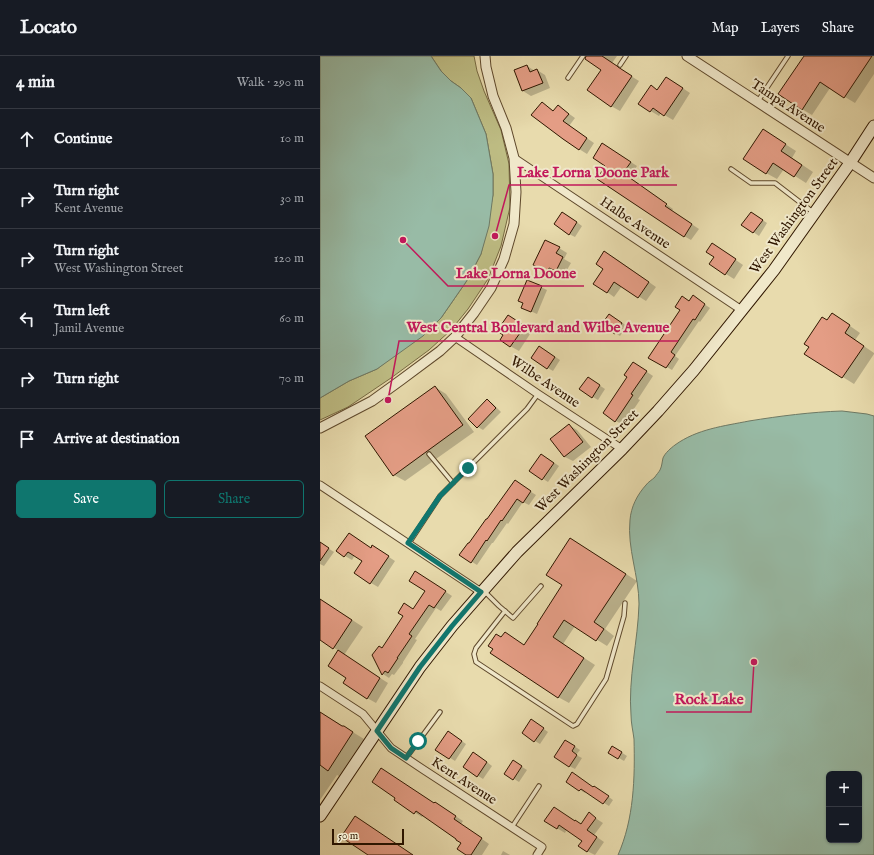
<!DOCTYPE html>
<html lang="en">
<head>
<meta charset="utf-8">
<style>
	body { margin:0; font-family:"IM FELL English",serif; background:#242831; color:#f1f3f6 }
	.controls { position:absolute; right:12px; bottom:12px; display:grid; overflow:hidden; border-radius:6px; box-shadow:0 1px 3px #0004 }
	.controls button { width:36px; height:36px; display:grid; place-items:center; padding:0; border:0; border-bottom:1px solid #363941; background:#171b24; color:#f1f3f6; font:20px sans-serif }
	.scale { position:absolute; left:12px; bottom:10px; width:72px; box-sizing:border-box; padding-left:4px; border:2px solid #301700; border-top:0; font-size:11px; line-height:14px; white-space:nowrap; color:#301700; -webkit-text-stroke:3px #f0e8ca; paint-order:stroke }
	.stop { position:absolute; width:12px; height:12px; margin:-9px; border:3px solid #0f766e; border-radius:50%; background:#fff }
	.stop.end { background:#0f766e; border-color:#fff; box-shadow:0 1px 4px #0008 }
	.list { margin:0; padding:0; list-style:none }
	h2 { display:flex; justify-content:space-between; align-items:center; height:52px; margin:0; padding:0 16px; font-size:17px }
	h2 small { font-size:13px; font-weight:400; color:#9ea1a6 }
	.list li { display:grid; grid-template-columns:26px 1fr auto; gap:12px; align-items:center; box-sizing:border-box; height:60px; padding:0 16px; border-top:1px solid #363941 }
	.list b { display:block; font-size:15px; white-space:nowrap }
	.list p { margin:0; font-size:13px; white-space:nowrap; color:#9ea1a6 }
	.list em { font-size:13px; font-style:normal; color:#9ea1a6 }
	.actions { display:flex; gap:8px; padding:12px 16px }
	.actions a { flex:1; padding:9px 0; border:1px solid #0f766e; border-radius:6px; text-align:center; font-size:14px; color:#0f766e }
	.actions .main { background:#0f766e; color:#fff }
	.icon { flex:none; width:22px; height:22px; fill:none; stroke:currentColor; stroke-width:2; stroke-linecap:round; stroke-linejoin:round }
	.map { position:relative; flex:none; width:554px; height:799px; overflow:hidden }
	header { display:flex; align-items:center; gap:24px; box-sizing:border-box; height:56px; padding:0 20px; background:#171b24; border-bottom:1px solid #363941 }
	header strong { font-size:19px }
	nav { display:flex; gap:22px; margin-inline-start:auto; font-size:14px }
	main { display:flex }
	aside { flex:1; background:#171b24 }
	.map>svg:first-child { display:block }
	.green { fill:#bebd84; stroke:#776a42 }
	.water { fill:#98bba6; stroke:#6e7964; fill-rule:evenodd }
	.shadow { fill:#0003 }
	.building { fill:#e49d85; stroke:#301700 }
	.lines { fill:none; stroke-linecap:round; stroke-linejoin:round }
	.service-casing { stroke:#5e482b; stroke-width:5.5 }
	.minor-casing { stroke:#5e482b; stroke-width:9 }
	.tertiary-casing { stroke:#5e482b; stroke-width:11 }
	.secondary-casing { stroke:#301700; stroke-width:13 }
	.service { stroke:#f0e8ca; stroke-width:3.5 }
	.minor { stroke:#f0e8ca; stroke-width:7 }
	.tertiary { stroke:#f0e8ca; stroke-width:9 }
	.secondary { stroke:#f0e8ca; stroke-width:11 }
	.route { stroke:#0f766e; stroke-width:5 }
	.labels { text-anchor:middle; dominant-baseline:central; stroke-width:4; stroke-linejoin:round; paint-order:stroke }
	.street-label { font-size:14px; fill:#301700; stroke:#f0e8ca }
	.leader { fill:none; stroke:#c2185b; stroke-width:1.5 }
	.callout-dot { fill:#c2185b; stroke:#f0e8ca; stroke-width:1.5 }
	.callout-label { font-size:15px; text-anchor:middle; font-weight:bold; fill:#c2185b; stroke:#f0e8ca; stroke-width:4; stroke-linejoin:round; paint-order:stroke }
</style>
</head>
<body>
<header>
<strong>Locato</strong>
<nav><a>Map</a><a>Layers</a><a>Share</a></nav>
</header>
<main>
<aside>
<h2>4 min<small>Walk · 290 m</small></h2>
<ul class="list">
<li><svg class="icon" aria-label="ahead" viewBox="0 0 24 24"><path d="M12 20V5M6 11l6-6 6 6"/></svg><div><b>Continue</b></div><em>10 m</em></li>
<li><svg class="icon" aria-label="right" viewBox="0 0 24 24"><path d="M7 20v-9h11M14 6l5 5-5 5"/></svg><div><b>Turn right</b><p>Kent Avenue</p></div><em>30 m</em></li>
<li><svg class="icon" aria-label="right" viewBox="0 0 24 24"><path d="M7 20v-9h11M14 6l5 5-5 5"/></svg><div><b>Turn right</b><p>West Washington Street</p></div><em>120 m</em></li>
<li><svg class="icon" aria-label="left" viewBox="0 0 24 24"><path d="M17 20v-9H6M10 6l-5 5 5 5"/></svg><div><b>Turn left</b><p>Jamil Avenue</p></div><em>60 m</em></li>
<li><svg class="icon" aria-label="right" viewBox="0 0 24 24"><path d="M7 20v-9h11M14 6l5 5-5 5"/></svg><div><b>Turn right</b></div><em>70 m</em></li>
<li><svg class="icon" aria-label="arrive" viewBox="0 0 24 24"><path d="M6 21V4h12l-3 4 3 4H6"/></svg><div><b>Arrive at destination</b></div></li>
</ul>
<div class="actions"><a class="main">Save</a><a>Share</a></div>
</aside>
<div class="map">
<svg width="554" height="799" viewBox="0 0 554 799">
	<rect width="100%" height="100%" fill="#e8dbad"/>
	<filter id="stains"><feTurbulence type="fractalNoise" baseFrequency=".005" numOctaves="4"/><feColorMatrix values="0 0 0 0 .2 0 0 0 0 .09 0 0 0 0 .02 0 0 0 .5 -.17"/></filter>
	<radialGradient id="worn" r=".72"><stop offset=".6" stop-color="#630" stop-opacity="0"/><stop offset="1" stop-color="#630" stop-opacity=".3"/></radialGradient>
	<!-- green -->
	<polygon class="green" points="111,0 154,0 157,15 164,35 181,74 189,108 190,151 181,190 168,223 148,253 131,274 109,294 71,322 28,351 0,364 0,342 29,325 57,313 121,262 148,223 161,198 173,139 173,118 166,78 151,42 141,32 131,25 121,15"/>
	<!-- water -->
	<g class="water">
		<polygon points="0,0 111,0 121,15 131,25 141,32 151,42 166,78 173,118 173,139 169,170 161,198 148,223 121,262 103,280 57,313 29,325 0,342"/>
		<path d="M522 355 547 358 554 360V799H298C314 763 315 722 314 683 313 675 311 667 311 659 308 622 318 585 319 548 319 520 307 492 310 464 311 451 317 439 326 429 328 426 332 424 335 421 336 419 339 416 340 414 342 410 342 406 343 402 345 397 351 392 355 389 377 373 404 370 429 365 460 360 491 356 522 355ZM509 718H539V784H509Z"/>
	</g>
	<!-- shadow -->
	<g class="shadow">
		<polygon points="268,0 297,0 292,7 305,16 306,17 319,25 300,55 291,50 282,14"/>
		<polygon points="485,0 554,0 554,18 535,47 510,32 492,59 482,53"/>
		<polygon points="207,10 215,15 217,14 225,19 230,32 211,40 203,35"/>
		<polygon points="355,27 370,37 353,64 341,57 339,60 319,48 331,30 338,34"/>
		<polygon points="222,47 234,55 238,50 255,62 249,70 274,87 267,98 243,83"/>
		<polygon points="443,74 476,95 472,102 493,116 486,127 464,113 457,123 446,117"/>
		<polygon points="289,92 317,110 309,122 353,153 352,155 379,173 371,184 364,180 287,110"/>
		<polygon points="248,160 262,170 255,181 249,178"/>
		<polygon points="436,160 447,167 439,180 423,169"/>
		<polygon points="239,192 247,197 244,203 251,207 244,219 238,216 236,220 222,213"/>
		<polygon points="400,193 423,209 414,223 390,208"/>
		<polygon points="292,200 336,231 326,245 302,230 294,241 287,236"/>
		<polygon points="208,225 227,234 217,258 208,254"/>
		<polygon points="378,244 390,252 380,266 379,265 355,300 359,303 352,314 330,301 369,246"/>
		<polygon points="189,260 212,275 199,295 190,290 185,279"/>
		<polygon points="295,262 307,270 300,280 295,277"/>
		<polygon points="507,265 523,265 540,277 535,284 554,297 554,298 534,328 486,298"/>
		<polygon points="225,294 240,304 233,315 228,312"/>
		<polygon points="321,312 333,320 318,343 320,344 303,369 296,365"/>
		<polygon points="273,325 285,333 278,344 273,341"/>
		<polygon points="115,331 126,338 154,376 85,425 74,419"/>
		<polygon points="167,344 172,347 181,356 163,374 158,371 149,363"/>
		<polygon points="249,369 257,374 271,391 253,405 245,401 231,384"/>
		<polygon points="227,402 239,410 228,426 211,415"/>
		<polygon points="200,429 216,439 209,449 203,446 188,468 187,467 173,487 172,487 157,509 141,499"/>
		<polygon points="29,478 51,493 60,495 75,505 58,531 51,527 43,505 35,499 32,504 25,500"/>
		<polygon points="251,483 317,525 285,573 294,580 287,590 255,570 243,588 275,609 249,647 238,641 182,583 205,590 243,529"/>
		<polygon points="0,487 14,496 4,510 0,508"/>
		<polygon points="102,520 132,540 121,555 116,552 95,583 97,584 83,606 83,607 74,619 72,618 69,622 63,618 54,599 63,593 94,554 106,535"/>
		<polygon points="0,543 43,571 24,599 68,627 56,647 47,642 28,621 19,595 0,583"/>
		<polygon points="0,656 44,683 19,720 17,719 0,744"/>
		<polygon points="217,668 228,676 220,688 215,685"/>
		<polygon points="133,679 146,688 135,705 116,693"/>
		<polygon points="251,688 260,694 256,699 262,702 255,713 249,710"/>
		<polygon points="293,691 307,700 304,705 289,696"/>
		<polygon points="159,700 172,710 163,723 144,711"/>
		<polygon points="199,709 207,714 199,726 185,717"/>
		<polygon points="247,726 274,732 279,734 293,744 289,750 266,736 265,737"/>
		<polygon points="75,744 114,748 123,752 143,765 141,768 169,788 162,799 147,799 142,787 104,759 102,761"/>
		<polygon points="269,758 283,767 274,779 284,786 275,799 267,795 263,785 247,773 245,777 225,765 255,766 262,768"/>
		<polygon points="183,795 190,799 181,799"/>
	</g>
	<!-- building -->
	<g class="building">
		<polygon points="266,0 282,0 297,10 298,11 312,20 291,51 267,34 281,14 265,3"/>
		<polygon points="484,0 552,0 524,42 500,26 482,54 458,38"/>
		<polygon points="207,9 210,16 217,13 223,27 202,35 194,14"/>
		<polygon points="346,21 363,32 344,60 333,52 330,56 318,48 331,29 337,34"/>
		<polygon points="222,46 233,55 238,49 249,58 243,65 267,82 259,94 243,83 211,59"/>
		<polygon points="443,73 466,88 461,95 482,109 474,121 453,107 446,118 423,103"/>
		<polygon points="282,87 311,106 303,117 347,148 345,150 372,168 364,181 277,123 285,110 273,102"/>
		<polygon points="242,156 257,166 249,179 234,168"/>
		<polygon points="431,156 443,164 433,177 421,169"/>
		<polygon points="225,184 240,191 236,197 243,201 236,215 229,212 227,216 213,209"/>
		<polygon points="392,187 416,203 405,219 389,208 394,201 386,196"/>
		<polygon points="284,195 329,226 318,242 294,226 287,237 273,228 283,213 276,208"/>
		<polygon points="207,224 222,230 211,256 201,252 203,247 198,245"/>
		<polygon points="373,239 385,248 375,264 373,263 351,296 355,299 346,312 328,302 360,254 355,251 362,240 369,245"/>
		<polygon points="512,257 530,269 525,277 544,290 522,322 484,298 489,291 484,288 502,261 507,264"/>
		<polygon points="289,258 302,267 295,278 281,269"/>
		<polygon points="188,259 205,270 190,291 180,284 183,279 177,275"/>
		<polygon points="219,290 235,301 227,313 211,302"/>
		<polygon points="313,306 327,315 311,338 313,339 295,366 283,357 307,321 304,319"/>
		<polygon points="268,321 280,329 272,342 259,333"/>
		<polygon points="115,330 143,369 73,420 45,380"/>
		<polygon points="167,343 176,352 157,372 148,363"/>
		<polygon points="249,368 263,386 244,401 230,383"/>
		<polygon points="221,398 234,407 222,424 209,415"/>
		<polygon points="195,424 211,435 203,447 197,443 182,465 181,464 167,485 166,484 151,507 139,499 148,487 149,487 166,463 167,463"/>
		<polygon points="29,477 51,492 52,489 69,500 50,528 34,517 42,505 28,496 24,501 16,495"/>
		<polygon points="250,482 306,518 274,566 284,573 276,585 244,564 233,581 264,602 238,642 170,597 173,593 168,590 176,578 181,581 185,576 204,589 218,568 217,568 242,529 226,519"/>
		<polygon points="0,486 9,492 0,505"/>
		<polygon points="95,515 126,535 114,552 109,549 89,578 92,580 77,602 78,602 68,617 65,615 62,619 52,599 59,590 62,592 83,560 78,557 84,547 93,553 105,535 89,525"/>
		<polygon points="0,543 32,564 13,593 0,584"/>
		<polygon points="18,594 60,622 47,643 23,627 26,622 8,610"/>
		<polygon points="0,656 22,670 24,670 33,676 8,715 0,709"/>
		<polygon points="211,663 224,672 214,686 202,677"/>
		<polygon points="128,675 142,685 129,703 115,694"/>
		<polygon points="245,684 255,690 252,695 257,699 249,711 234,701"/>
		<polygon points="292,690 302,696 298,703 288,697"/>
		<polygon points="153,696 167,706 157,721 143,711"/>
		<polygon points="193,704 202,710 193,724 184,718"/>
		<polygon points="61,712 114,747 115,746 136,760 134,763 162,782 151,799 146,799 137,793 141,787 136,784 136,783 96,755 94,758 74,744 75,742 52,726"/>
		<polygon points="252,716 273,731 274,730 289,740 283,748 261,733 259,735 246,726"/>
		<polygon points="234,751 255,765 255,764 261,768 269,756 276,762 267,774 277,781 267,796 258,790 262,785 239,769 237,773 224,765"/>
		<polygon points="35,760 93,799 48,799 21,781"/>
	</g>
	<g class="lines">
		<defs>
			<g id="service">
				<polyline points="300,9 306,0"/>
				<polyline points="248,22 263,0"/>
				<polyline points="438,45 468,0"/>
				<polyline points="411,113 431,127 455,127 494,157"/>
				<polyline points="109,398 133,427"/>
				<polyline points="89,487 120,440 207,353 218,338"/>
				<polyline points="165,536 179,550 193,562 221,530"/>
				<polyline points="185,555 156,592 154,598 156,606 253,670 257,668 286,623 304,560 305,547"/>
				<polyline points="86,702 120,656"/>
				<polyline points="192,771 219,730"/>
			</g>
			<g id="minor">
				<polyline points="194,102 423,255"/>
				<polyline points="135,281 218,338 302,393"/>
				<polyline points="0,429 161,536"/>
				<polyline points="0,630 43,658 71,692 104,714 222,791 217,799"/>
			</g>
			<g id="tertiary">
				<polyline points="367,0 554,122"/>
				<polyline points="0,372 52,345 81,324 120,295 135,281 154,257 171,232 184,203 194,168 196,136 194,102 186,72 173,40 166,11 165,0"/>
			</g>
			<polyline id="secondary" points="0,760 100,611 132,570 197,496 302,393 338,355 374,314 454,214 530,107 554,70"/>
		</defs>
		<!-- service casing -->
		<use href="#service" class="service-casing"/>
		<!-- minor casing -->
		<use href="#minor" class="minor-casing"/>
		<!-- tertiary casing -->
		<use href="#tertiary" class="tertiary-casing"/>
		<!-- secondary casing -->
		<use href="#secondary" class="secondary-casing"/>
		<!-- service -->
		<use href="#service" class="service"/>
		<!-- minor -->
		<use href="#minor" class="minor"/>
		<!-- tertiary -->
		<use href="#tertiary" class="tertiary"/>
		<!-- secondary -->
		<use href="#secondary" class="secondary"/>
	</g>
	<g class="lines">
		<!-- route -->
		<polyline class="route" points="98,685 86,702 71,692 57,675 100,611 132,570 161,536 88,487 120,440 148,412"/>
	</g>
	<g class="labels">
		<!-- street labels -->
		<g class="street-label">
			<text transform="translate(468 50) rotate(33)">Tampa Avenue</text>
			<text transform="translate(474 160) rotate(-54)">West Washington Street</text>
			<text transform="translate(315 167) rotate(34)">Halbe Avenue</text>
			<text transform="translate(225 326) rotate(34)">Wilbe Avenue</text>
			<text transform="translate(267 405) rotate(-45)">West Washington Street</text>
			<text transform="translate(144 725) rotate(33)">Kent Avenue</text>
		</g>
	</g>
	<!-- callouts -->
	<path class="leader" d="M175 180L189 129H357M83 184L128 230H264M68 344L79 285H358M434 606L431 656H346"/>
	<g class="callout-dot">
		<circle cx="175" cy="180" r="4"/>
		<circle cx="83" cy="184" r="4"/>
		<circle cx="68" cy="344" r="4"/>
		<circle cx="434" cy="606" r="4"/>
	</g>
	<g class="callout-label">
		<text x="273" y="121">Lake Lorna Doone Park</text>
		<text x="196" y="222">Lake Lorna Doone</text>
		<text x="218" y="276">West Central Boulevard and Wilbe Avenue</text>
		<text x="389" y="648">Rock Lake</text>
	</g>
	<rect width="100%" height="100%" filter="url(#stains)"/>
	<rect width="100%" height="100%" fill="url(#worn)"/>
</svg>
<div class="controls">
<button>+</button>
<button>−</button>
</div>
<div class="scale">50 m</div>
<div class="stop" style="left:98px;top:685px"></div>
<div class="stop end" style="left:148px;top:412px"></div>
</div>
</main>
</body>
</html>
